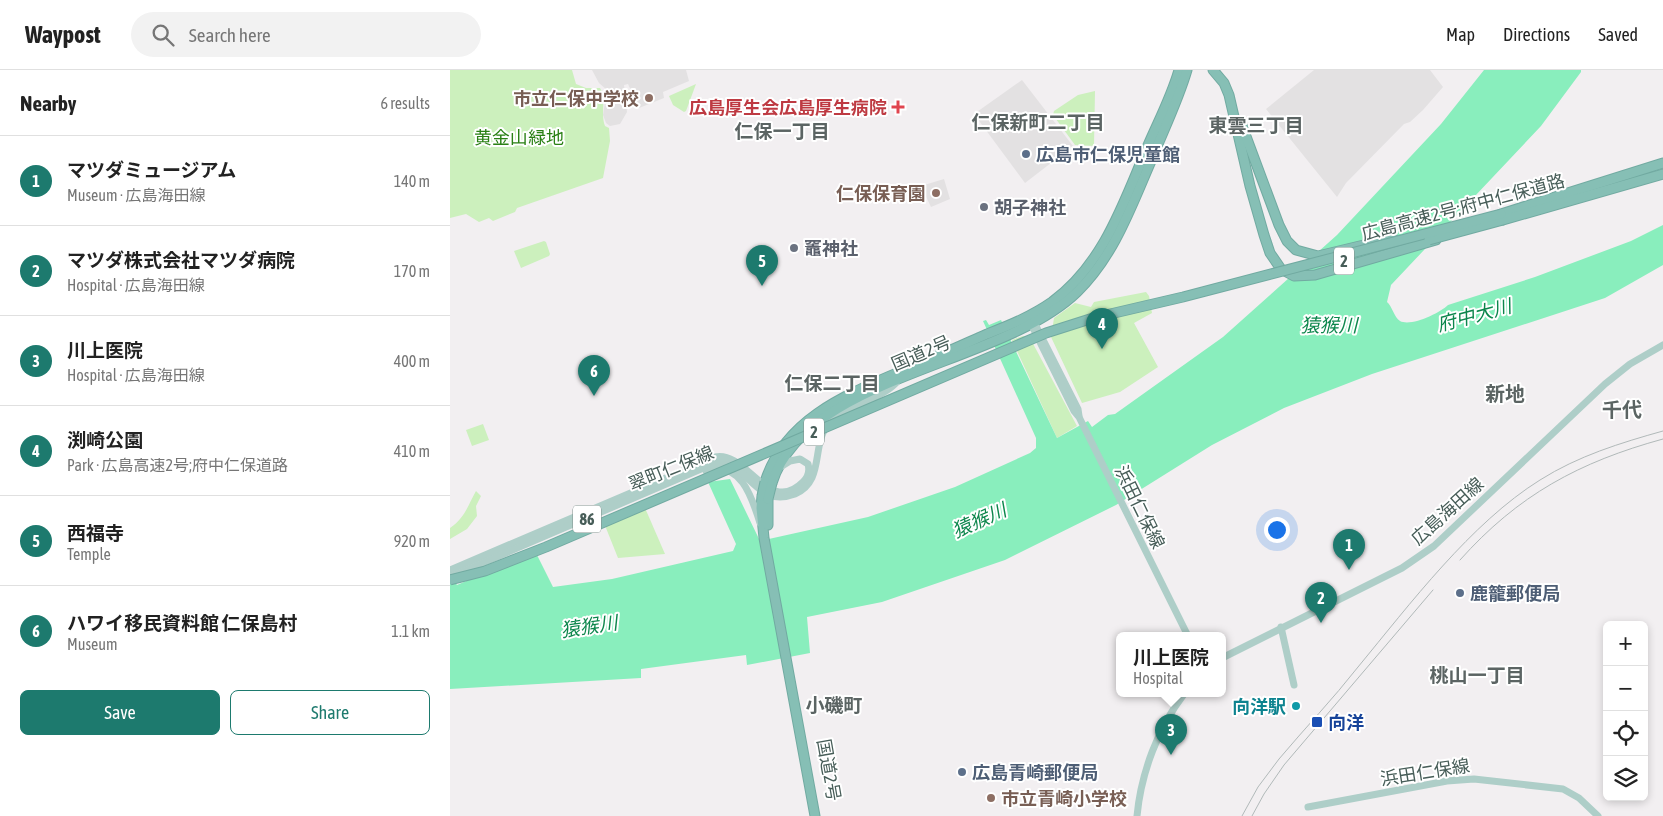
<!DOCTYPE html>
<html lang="en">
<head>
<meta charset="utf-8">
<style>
	body { margin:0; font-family:"Asap Condensed","Noto Sans JP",sans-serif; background:#f2f2f2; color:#222 }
	.controls { position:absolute; right:15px; bottom:15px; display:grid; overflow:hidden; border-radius:8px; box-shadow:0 2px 8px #0003 }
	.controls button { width:45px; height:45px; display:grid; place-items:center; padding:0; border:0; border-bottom:1px solid #e0e0e0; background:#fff; color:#222; font:25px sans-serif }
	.you { position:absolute; left:826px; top:459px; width:18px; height:18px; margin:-12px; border:4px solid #fff; border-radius:50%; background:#1a73e8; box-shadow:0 0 0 8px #1a73e833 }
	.badge { display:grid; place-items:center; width:32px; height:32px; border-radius:50%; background:#1d7a6e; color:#fff; font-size:16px; font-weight:700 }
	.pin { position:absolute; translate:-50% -41px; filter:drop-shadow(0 1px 2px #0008) }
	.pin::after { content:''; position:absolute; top:26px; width:18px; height:15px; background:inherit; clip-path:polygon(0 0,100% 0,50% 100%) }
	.popup { position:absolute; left:666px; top:562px; width:110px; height:65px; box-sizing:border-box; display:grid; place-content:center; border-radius:8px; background:#fff; filter:drop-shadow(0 1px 4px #0005); font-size:16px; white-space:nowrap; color:#767676 }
	.popup b { font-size:19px; color:#222 }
	.popup::after { content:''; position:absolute; left:50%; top:100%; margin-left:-10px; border:10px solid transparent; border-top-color:#fff }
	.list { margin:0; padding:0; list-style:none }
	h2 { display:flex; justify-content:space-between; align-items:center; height:65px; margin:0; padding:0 20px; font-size:21px }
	h2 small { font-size:16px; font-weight:400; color:#767676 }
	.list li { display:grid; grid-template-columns:32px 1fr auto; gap:15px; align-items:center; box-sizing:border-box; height:90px; padding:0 20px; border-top:1px solid #e0e0e0 }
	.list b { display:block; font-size:19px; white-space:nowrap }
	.list p { margin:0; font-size:16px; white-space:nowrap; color:#767676 }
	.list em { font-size:16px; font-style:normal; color:#767676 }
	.actions { display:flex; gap:10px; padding:15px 20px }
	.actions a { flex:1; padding:11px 0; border:1px solid #1d7a6e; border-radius:8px; text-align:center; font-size:18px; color:#1d7a6e }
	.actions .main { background:#1d7a6e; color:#fff }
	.icon { flex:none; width:28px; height:28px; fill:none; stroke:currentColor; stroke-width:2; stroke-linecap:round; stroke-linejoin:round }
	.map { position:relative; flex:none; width:1213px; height:746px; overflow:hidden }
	header { display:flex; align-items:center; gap:30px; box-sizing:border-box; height:70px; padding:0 25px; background:#fff; border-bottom:1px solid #e0e0e0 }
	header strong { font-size:24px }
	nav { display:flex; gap:28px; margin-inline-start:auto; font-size:18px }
	.search { width:350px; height:45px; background:#f2f2f2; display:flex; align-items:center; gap:12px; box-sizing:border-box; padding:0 18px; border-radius:28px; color:#767676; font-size:19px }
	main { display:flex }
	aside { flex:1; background:#fff }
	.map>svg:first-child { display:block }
	.education { fill:#e3e1e2 }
	.green { fill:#ccf0bd }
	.water { fill:#89eebd }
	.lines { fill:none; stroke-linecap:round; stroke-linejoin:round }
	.highway-casing { stroke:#71aaa1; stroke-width:11 }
	.major { stroke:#aecec8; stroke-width:7 }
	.highway { stroke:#86bfb5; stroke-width:9 }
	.rail { stroke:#b1b9b9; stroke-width:1 }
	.highway-bridge-casing { stroke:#71aaa1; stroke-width:11; stroke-linecap:butt }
	.highway-bridge { stroke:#86bfb5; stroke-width:9 }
	.education-dot { fill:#8d6e63; stroke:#fff; stroke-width:2 }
	.health-dot { fill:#e0444e; stroke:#fff; stroke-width:2 }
	.service-dot { fill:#5c6f8a; stroke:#fff; stroke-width:2 }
	.worship-dot { fill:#6b7280; stroke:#fff; stroke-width:2 }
	.culture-dot { fill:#0f9aa8; stroke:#fff; stroke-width:2 }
	.transit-dot { fill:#1a4fb4; stroke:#fff; stroke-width:2 }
	.labels { text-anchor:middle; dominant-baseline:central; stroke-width:4; stroke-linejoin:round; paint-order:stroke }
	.shield { fill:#fff; stroke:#7e8e8a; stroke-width:1 }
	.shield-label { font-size:16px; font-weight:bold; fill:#475d58 }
	.education-label { font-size:18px; font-weight:bold; fill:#785e54; stroke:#fff; text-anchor:end }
	.health-label { font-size:18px; font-weight:bold; fill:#be3a42; stroke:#fff; text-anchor:end }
	.park-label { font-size:18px; fill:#2a8015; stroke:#fff }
	.service-label { font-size:18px; font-weight:bold; fill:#4e5e75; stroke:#fff; text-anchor:start }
	.worship-label { font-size:18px; font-weight:bold; fill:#5b616d; stroke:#fff; text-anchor:start }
	.street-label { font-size:18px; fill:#475d58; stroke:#fff }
	.culture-label { font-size:18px; font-weight:bold; fill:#0d838f; stroke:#fff; text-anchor:end }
	.transit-label { font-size:18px; font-weight:bold; fill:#164399; stroke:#fff; text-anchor:start }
	.neighbourhood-label { font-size:19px; font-weight:bold; fill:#5b6463; stroke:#fff }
	.water-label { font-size:19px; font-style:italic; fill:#0c864c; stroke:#fff }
	.quarter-label { font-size:20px; font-weight:bold; fill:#5b6463; stroke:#fff }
</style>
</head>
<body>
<header>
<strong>Waypost</strong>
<div class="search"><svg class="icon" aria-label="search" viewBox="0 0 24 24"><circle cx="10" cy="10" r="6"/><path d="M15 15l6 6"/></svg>Search here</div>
<nav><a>Map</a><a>Directions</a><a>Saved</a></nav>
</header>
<main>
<aside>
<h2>Nearby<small>6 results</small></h2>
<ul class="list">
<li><span class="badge">1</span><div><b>マツダミュージアム</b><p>Museum · 広島海田線</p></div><em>140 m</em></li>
<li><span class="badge">2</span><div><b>マツダ株式会社マツダ病院</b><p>Hospital · 広島海田線</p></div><em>170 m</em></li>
<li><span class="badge">3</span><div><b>川上医院</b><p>Hospital · 広島海田線</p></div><em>400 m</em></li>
<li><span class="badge">4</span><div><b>渕崎公園</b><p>Park · 広島高速2号;府中仁保道路</p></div><em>410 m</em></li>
<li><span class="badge">5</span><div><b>西福寺</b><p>Temple</p></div><em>920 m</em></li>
<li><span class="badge">6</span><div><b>ハワイ移民資料館 仁保島村</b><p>Museum</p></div><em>1.1 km</em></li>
</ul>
<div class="actions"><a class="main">Save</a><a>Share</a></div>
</aside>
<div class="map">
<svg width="1213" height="746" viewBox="0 0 1213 746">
	<rect width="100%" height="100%" fill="#f2eff1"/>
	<!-- education -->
	<g class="education">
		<polygon points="142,0 236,0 239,11 213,22 214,28 189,38 178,14 174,15 177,42 170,54 160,56 156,53 153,45 157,20 149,13"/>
		<polygon points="864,0 980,0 993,17 973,40 960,52 954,54 896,113 887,127 816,39"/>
		<polygon points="572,10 623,76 575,113 524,44"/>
		<polygon points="494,109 500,129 481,137 471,116"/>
	</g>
	<!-- green -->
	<g class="green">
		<path d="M0 0H122L126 14 136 18H150C157 29 150 43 155 56L159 58 160 71 153 108 67 138 65 142 43 151 39 148 29 152 16 144 0 148Z"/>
		<polygon points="246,14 236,41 234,42 223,35 219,26"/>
		<polygon points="645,21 644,76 625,75 603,45 604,41 628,25"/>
		<polygon points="94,171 96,172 100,184 99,186 71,198 64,181"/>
		<polygon points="696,222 699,226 702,243 684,253 708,297 670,322 632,333 601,267 604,248 625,233 641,237 644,232"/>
		<polygon points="573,266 580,268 627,356 607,368 562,270"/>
		<polygon points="33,354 39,370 22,376 16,360"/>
		<path d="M26 421 31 426 26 436 27 446 17 459 0 469V458C15 448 18 435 26 421Z"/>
		<polygon points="192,431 215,484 168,488 152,448"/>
	</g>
	<!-- water -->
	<path class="water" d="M1034 0H1131V2L1091 56 941 215 937 232C942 236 944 247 950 251 961 257 990 243 998 235L1085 207 1181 171 1213 155V195L1155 228 922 304 834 338 762 375 666 435 555 490 432 532 357 547 360 583 297 595 296 585 191 599V608L0 619V514L5 512 7 515 85 481 103 517 162 509 283 481 286 474 258 412 280 409 310 471 418 447 505 417 580 383 586 378V368L533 251 536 250 539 255 551 250 607 368 638 351 642 357 658 345 665 344 773 267 887 165 991 54Z"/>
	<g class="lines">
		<defs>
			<g id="highway">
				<polyline points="763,0 774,13 779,25 800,116 814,165 820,183 831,199 844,206 865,205 986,170"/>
				<polyline points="791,53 829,155 837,171 846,180 868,186 943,168"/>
				<polyline points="1051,144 1213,93"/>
				<polyline points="1053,150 1213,104"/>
				<path d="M315 412C335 348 398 324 454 300 482 289 510 276 537 264 560 255 582 246 602 232 655 193 674 131 699 73 709 50 722 25 729 0"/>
				<path d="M322 413C356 305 551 296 627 222 664 186 681 137 701 91 713 61 728 31 737 0"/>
				<polyline points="312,426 311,438 314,468 365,746"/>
				<polyline points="318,429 318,455"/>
			</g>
		</defs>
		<!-- highway casing -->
		<use href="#highway" class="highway-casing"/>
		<!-- major -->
		<g class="major">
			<polyline points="582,248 628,339 629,346"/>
			<polyline points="580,249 581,254 624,341 629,347 738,566"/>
			<path d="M256 401C290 389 302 427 310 453"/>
			<path d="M0 500 265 387C297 380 318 447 353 412 358 407 360 401 358 394L350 389 340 391 332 396"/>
			<path d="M0 507 265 393C288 388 299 417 319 425 327 428 337 427 345 424 376 411 360 373 380 352 398 334 428 331 446 313"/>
			<polyline points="831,557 844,615"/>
			<polyline points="772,588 952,498 984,476 1155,314 1180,294 1213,275"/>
			<polyline points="858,737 997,711 1024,709 1113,719 1129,728 1148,746"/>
			<path d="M687 746C691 703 708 658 734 624"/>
		</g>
		<!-- highway -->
		<use href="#highway" class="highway"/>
		<!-- rail -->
		<g class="rail">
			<path d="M1010 490C1068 425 1129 392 1213 369"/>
			<path d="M792 746 808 717 829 689C855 658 883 629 908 597 960 534 1021 453 1090 410 1128 386 1170 373 1213 361"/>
			<polyline points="802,746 814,724 834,695 983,520"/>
		</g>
		<defs>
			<g id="highway-bridge">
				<polyline points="979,170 1053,150"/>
				<polyline points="312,426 315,412"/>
				<polyline points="318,429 322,413"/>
				<polyline points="0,510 35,501 96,477 596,263 643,248 733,227 1051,144"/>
			</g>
		</defs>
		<!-- highway-bridge casing -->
		<use href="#highway-bridge" class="highway-bridge-casing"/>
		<!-- highway-bridge -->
		<use href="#highway-bridge" class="highway-bridge"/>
	</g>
	<!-- markers -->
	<g class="education-dot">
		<circle cx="199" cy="28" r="5"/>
		<circle cx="486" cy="123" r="5"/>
		<circle cx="541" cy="728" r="5"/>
	</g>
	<path class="health-dot" d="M445.5 29.5h5v5h5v5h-5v5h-5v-5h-5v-5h5z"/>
	<g class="service-dot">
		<circle cx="576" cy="84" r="5"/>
		<circle cx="1010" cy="523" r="5"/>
		<circle cx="512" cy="702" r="5"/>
	</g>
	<g class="worship-dot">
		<circle cx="534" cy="137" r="5"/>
		<circle cx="344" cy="178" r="5"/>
	</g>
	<circle class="culture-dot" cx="846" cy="636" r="5"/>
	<rect class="transit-dot" x="861" y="646" width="12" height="12" rx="2.5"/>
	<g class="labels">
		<!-- shield labels -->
		<g class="shield">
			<rect x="884" y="177.5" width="20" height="27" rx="4"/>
			<rect x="354" y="348.5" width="20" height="27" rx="4"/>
			<rect x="123" y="435.5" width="28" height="27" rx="4"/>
		</g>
		<g class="shield-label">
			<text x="894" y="191">2</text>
			<text x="364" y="362">2</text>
			<text x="137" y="449">86</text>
		</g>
		<!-- education labels -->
		<g class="education-label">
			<text x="189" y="28">市立仁保中学校</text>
			<text x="476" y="123">仁保保育園</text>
			<text x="551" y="728" text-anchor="start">市立青崎小学校</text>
		</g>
		<!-- health labels -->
		<g class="health-label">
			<text x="437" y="37">広島厚生会広島厚生病院</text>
		</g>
		<!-- park labels -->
		<g class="park-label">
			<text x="69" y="67">黄金山緑地</text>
		</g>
		<!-- service labels -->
		<g class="service-label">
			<text x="586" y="84">広島市仁保児童館</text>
			<text x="1020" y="523">鹿籠郵便局</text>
			<text x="522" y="702">広島青崎郵便局</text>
		</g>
		<!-- worship labels -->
		<g class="worship-label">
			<text x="544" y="137">胡子神社</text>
			<text x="354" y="178">竈神社</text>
		</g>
		<!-- street labels -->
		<g class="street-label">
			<text transform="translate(1013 137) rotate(-15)">広島高速2号;府中仁保道路</text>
			<text transform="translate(471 283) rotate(-23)">国道2号</text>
			<text transform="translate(221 398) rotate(-22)">翠町仁保線</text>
			<text transform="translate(690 437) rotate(64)">浜田仁保線</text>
			<text transform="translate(997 441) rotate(-42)">広島海田線</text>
			<text transform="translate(379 700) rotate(80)">国道2号</text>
			<text transform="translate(975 702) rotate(-9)">浜田仁保線</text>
		</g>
		<!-- culture labels -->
		<g class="culture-label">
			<text x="836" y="636">向洋駅</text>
		</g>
		<!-- transit labels -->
		<g class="transit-label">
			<text x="878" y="652">向洋</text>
		</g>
		<!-- neighbourhood labels -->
		<g class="neighbourhood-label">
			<text x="588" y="52">仁保新町二丁目</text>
			<text x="806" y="55">東雲三丁目</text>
			<text x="332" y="61">仁保一丁目</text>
			<text x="382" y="313">仁保二丁目</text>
			<text x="1027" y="605">桃山一丁目</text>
			<text x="384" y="635">小磯町</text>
		</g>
		<!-- water labels -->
		<g class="water-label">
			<text transform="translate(1024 245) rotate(-15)">府中大川</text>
			<text x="879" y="255">猿猴川</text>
			<text transform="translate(529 450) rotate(-24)">猿猴川</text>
			<text transform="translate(139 556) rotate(-8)">猿猴川</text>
		</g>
		<!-- quarter labels -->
		<g class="quarter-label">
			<text x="1055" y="323">新地</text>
			<text x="1172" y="339">千代</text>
		</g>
	</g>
</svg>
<div class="controls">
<button>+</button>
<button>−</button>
<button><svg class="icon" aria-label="locate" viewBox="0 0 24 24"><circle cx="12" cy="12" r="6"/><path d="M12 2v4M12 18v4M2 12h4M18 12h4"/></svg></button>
<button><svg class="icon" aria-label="layers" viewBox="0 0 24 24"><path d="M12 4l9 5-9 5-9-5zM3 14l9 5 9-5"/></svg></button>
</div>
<div class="you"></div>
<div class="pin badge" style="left:899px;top:500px">1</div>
<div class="pin badge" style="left:871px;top:553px">2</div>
<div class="pin badge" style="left:721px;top:685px">3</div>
<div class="popup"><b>川上医院</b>Hospital</div>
<div class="pin badge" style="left:652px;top:279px">4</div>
<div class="pin badge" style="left:312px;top:216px">5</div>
<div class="pin badge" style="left:144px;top:326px">6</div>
</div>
</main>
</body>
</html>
